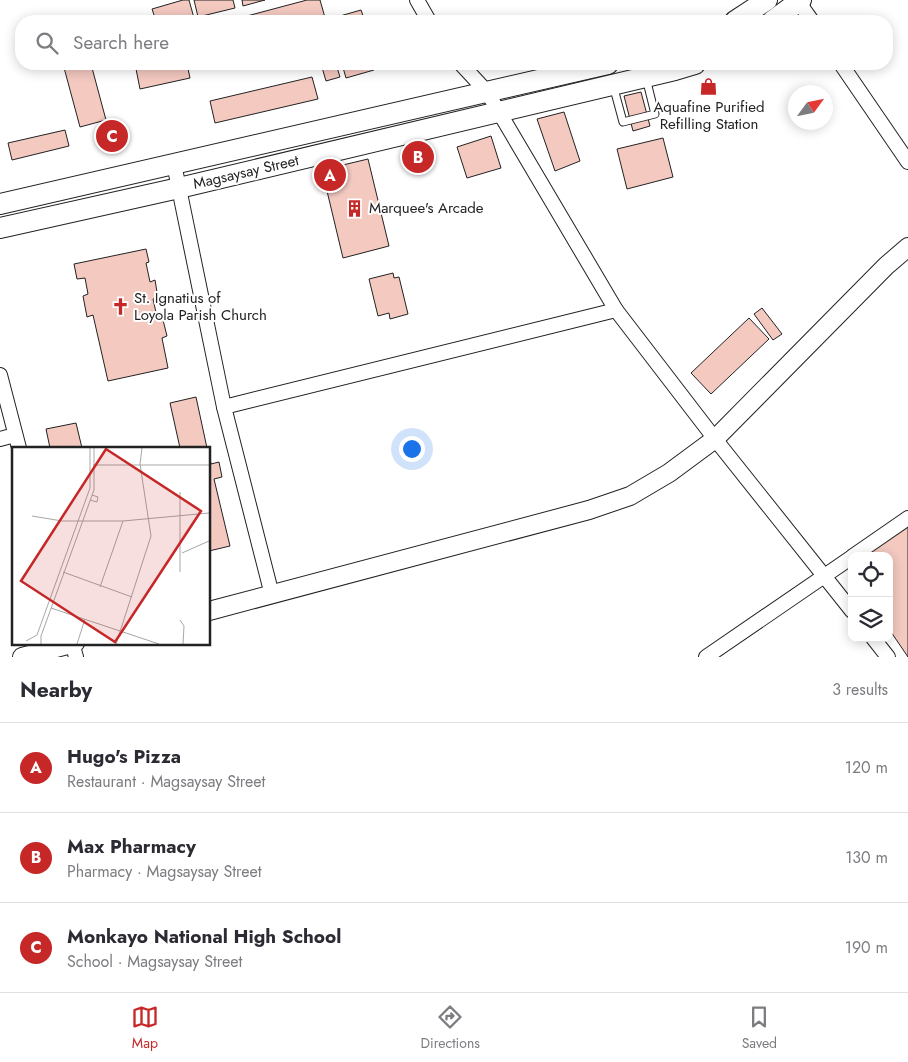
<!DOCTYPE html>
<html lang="en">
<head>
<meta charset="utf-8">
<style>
	body { margin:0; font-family:Jost,sans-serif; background:#f2f2f3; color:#2b2b33 }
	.controls { position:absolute; right:15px; bottom:15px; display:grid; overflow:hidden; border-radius:10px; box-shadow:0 2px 12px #0003 }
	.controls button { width:45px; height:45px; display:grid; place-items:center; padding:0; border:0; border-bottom:1px solid #e1e1e2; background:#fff; color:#2b2b33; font:25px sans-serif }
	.compass { position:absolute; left:788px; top:85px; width:45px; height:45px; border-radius:50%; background:#fff; box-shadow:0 2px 12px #0003; rotate:57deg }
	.you { position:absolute; left:411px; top:448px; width:18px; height:18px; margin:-12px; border:4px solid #fff; border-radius:50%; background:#1a73e8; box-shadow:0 0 0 8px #1a73e833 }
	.badge { display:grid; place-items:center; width:32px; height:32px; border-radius:50%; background:#c62828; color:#fff; font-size:16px; font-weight:700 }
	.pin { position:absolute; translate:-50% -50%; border:2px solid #fff; box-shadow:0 1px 5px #0006 }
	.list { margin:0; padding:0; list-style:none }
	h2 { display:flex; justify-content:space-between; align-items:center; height:65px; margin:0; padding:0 20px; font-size:21px }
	h2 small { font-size:16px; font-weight:400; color:#7c7c81 }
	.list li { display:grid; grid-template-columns:32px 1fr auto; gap:15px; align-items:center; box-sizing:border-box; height:90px; padding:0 20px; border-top:1px solid #e1e1e2 }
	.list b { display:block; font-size:19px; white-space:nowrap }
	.list p { margin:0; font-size:16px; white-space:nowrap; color:#7c7c81 }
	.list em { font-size:16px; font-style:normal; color:#7c7c81 }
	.icon { flex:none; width:28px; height:28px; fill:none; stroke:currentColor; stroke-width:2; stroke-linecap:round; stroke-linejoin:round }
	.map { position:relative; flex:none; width:908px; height:657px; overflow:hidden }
	.search { position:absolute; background:#fff; box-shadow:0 2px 12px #0003; left:15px; right:15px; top:15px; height:55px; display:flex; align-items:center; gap:12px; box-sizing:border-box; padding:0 18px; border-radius:20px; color:#7c7c81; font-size:19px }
	.sheet { height:335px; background:#fff }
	nav { display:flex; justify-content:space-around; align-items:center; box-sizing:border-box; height:70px; border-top:1px solid #e1e1e2; background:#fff; font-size:14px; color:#7c7c81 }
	nav a { display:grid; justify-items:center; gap:2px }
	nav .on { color:#c62828 }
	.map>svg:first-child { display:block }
	.building { fill:#f3c9c0; stroke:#222 }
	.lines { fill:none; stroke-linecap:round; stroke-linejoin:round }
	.service-casing { stroke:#222; stroke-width:9 }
	.minor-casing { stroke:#222; stroke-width:16 }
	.tertiary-casing { stroke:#222; stroke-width:20 }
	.secondary-casing { stroke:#222; stroke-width:22 }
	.service { stroke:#fff; stroke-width:7 }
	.minor { stroke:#fff; stroke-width:14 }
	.tertiary { stroke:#fff; stroke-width:18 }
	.secondary { stroke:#fff; stroke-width:20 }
	.labels { text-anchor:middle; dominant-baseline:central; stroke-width:4; stroke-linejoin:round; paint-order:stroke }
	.poi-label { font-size:15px; fill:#222; stroke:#fff; text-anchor:start }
	.street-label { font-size:15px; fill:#222; stroke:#fff }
	.inset-road { fill:none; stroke:#a7a7a7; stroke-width:1 }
	.view { fill:#c62828; fill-opacity:0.15; stroke:#c62828; stroke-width:2.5 }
	.inset-edge { fill:none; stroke:#222; stroke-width:2.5 }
</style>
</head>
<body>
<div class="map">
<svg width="908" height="657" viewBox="0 0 908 657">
	<rect width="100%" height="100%" fill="#fff"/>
	<!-- building -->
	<g class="building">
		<polygon points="183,0 189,0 194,18 181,21 156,21 152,9"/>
		<polygon points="194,0 233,0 235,8 198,17"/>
		<polygon points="242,0 265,0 243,6"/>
		<polygon points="307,0 320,0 326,21 249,21 247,16"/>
		<polygon points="361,10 365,21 341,21 340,16"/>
		<polygon points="63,64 91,64 106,120 80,127"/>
		<polygon points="158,64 187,64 190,78 140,89 136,69"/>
		<polygon points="321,64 336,64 340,77 326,81"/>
		<polygon points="342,64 373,64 374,70 346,78"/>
		<polygon points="312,77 318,99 215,123 210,101"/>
		<polygon points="641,92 650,126 633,131 624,96"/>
		<polygon points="564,112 580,161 555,171 537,119"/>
		<polygon points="65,130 69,146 12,160 8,143"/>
		<polygon points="491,136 501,168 467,178 457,147"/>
		<polygon points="663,138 673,177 627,189 617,149"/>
		<polygon points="368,159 389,246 343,258 322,170"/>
		<polygon points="146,249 149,262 146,263 150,282 155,280 158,298 153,299 157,317 162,316 167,336 162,338 168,368 108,381 93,315 87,317 83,296 88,294 85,278 77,279 74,264"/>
		<polygon points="393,273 394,278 399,277 408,314 390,319 389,313 378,316 369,279"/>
		<polygon points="762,308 782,334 773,340 754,314"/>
		<polygon points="749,318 769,339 711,394 691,373"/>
		<polygon points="196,397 207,448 180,448 170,403"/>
		<polygon points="76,423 82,448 50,448 46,429"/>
		<polygon points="209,454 211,464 219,462 222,477 214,479 230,546 209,551"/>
		<polygon points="908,526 908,657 889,629 889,556 864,556"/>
	</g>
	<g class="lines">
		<defs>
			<polyline id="service" points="613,85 623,122 655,114 646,78"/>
			<g id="minor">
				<polyline points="417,0 429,21"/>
				<polyline points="797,0 812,21"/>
				<polyline points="461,64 487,92 499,112 616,310 715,439 852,611"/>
				<polyline points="841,64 908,162"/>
				<polyline points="174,164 224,407 272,595"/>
				<polyline points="0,375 19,448"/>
				<polyline points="224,407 616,310"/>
				<polyline points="0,439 15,435"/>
				<polyline points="853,556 908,518"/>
				<polyline points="873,638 888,657"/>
				<polyline points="72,643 76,657"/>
				<polyline points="706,657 852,557"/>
			</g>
			<g id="tertiary">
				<polyline points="209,611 589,510 630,496 669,473 715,439 886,266 908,247"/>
				<polyline points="22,657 75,643"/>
			</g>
			<g id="secondary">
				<polyline points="735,21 767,0"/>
				<polyline points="772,21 801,0"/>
				<polyline points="0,204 608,64"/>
				<polyline points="0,228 179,188 675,70 695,64"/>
			</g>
		</defs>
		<!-- service casing -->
		<use href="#service" class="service-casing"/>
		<!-- minor casing -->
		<use href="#minor" class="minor-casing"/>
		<!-- tertiary casing -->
		<use href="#tertiary" class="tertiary-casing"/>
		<!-- secondary casing -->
		<use href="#secondary" class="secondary-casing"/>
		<!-- service -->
		<use href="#service" class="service"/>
		<!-- minor -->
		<use href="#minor" class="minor"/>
		<!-- tertiary -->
		<use href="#tertiary" class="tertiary"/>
		<!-- secondary -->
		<use href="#secondary" class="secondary"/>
	</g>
	<!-- icons -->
	<defs>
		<symbol id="shop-bare" viewBox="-9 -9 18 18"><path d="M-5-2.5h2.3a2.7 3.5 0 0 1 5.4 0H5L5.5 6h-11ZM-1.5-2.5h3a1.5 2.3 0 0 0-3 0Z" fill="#c62828" stroke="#fff" stroke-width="2.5" paint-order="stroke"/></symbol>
		<symbol id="building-bare" viewBox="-9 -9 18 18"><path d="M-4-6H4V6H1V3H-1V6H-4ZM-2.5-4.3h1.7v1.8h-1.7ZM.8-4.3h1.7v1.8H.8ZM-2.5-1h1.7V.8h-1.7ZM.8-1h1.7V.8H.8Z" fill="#c62828" stroke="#fff" stroke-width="2.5" paint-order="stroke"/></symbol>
		<symbol id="church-bare" viewBox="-9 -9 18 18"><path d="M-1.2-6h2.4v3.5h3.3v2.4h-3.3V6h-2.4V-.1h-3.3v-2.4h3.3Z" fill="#c62828" stroke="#fff" stroke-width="2.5" paint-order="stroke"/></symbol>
	</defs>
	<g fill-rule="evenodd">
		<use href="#shop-bare" x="696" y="74" width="25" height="25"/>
		<use href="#building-bare" x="342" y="196" width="25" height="25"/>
		<use href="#church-bare" x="108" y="294" width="25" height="25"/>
	</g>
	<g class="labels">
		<!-- poi labels -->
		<g class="poi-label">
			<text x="709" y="107" text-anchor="middle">Aquafine Purified<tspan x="709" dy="17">Refilling Station</tspan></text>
			<text x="369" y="208">Marquee's Arcade</text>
			<text x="134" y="298">St. Ignatius of<tspan x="134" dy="17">Loyola Parish Church</tspan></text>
		</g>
		<!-- street labels -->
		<g class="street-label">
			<text transform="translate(246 172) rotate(-13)">Magsaysay Street</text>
		</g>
	</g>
	<!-- overview -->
	<g transform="translate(12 447)">
		<rect width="198" height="198" fill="#fff"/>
		<path class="inset-road" d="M81 18H197M78 53 85 55 86 50 80 48M20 69 50 74H111L197 66M170 106 197 94M51 125 120 150M168 125V45M88 140 111 74M39 161 147 197M168 173 172 179 171 197M14 194 25 188 78 41V1M29 197V189L82 43V1M65 197 73 172M104 197 139 89 128 17 130 1"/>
		<path class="view" d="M94 2 189 64 103 195 9 134Z"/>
		<rect width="198" height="198" class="inset-edge"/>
	</g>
</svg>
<div class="controls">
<button><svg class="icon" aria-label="locate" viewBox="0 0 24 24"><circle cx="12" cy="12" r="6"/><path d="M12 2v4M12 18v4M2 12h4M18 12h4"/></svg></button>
<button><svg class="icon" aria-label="layers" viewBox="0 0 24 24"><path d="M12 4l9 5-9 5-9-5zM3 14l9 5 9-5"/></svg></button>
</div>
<svg class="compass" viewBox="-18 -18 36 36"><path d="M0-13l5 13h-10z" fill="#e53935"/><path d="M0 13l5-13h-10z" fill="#7c7c81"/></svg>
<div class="you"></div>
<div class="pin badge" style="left:330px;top:175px">A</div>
<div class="pin badge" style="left:418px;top:157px">B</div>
<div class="pin badge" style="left:112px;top:136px">C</div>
<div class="search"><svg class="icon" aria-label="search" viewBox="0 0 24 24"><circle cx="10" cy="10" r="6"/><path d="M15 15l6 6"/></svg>Search here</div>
</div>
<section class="sheet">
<h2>Nearby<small>3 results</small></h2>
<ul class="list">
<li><span class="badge">A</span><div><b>Hugo's Pizza</b><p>Restaurant · Magsaysay Street</p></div><em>120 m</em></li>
<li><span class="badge">B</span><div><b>Max Pharmacy</b><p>Pharmacy · Magsaysay Street</p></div><em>130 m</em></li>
<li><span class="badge">C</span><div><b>Monkayo National High School</b><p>School · Magsaysay Street</p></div><em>190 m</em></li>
</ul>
</section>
<nav>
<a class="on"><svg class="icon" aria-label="map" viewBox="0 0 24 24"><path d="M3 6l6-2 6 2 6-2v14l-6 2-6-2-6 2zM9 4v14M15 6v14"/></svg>Map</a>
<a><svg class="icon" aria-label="directions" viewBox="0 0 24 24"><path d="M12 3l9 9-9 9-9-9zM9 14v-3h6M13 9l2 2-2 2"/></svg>Directions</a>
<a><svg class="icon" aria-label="saved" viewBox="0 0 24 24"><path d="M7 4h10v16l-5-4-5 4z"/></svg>Saved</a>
</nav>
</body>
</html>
